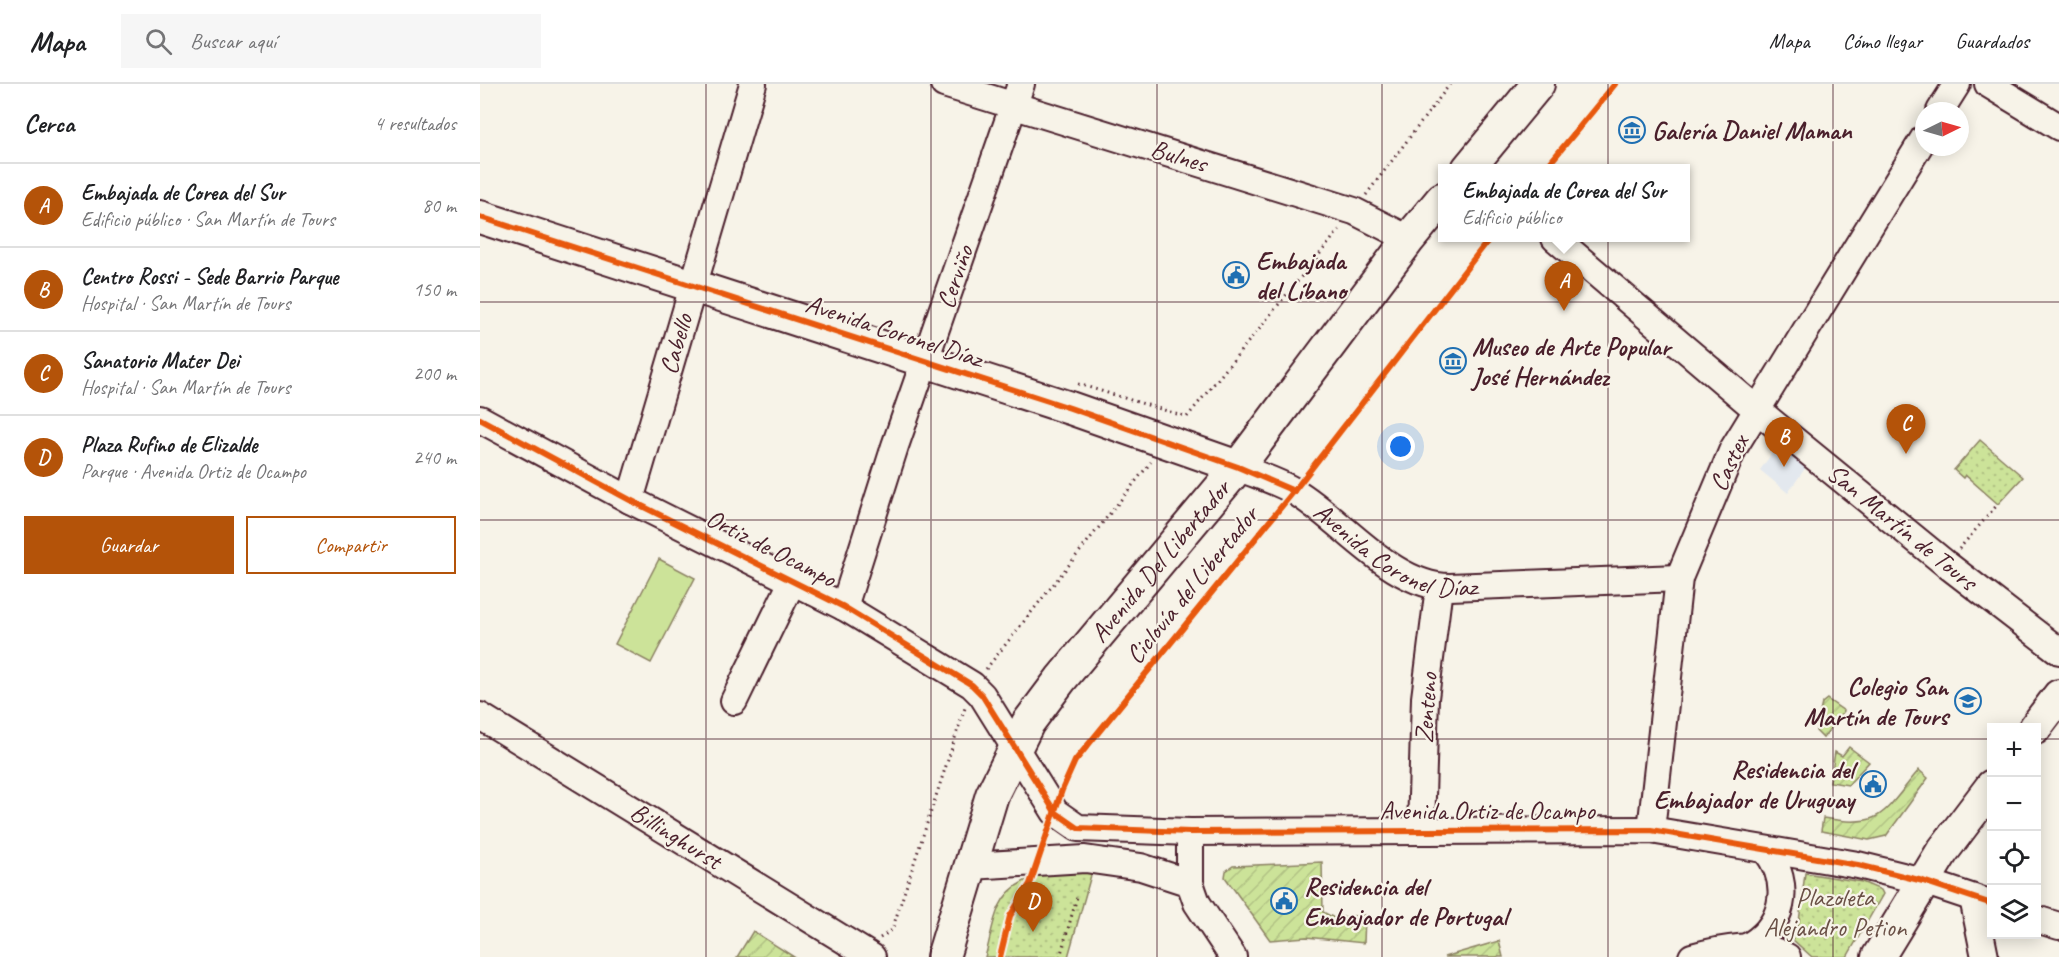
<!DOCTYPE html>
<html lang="es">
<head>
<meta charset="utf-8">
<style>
	body { margin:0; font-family:Caveat,sans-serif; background:#f6f6f6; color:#202124 }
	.controls { position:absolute; right:18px; bottom:18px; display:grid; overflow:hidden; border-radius:0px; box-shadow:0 3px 15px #0003 }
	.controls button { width:54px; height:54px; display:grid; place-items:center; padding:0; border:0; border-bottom:2px solid #e0e0e0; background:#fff; color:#202124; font:30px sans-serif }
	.compass { position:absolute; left:1435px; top:18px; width:54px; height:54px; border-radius:50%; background:#fff; box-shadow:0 3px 15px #0003; rotate:85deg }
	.you { position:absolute; left:921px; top:363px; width:21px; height:21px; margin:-15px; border:4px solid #fff; border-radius:50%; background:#1a73e8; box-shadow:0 0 0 9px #1a73e833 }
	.badge { display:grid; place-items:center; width:39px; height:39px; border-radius:50%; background:#b45309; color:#fff; font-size:20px; font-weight:700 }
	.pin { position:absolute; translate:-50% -50px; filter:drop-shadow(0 2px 3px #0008) }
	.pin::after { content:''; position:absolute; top:32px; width:21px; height:18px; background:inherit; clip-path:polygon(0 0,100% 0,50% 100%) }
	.popup { position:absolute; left:958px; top:80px; width:252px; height:78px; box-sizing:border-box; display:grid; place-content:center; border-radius:0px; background:#fff; filter:drop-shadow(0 2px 4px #0005); font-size:20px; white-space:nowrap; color:#757577 }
	.popup b { font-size:22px; color:#202124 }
	.popup::after { content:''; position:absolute; left:50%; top:100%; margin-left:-12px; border:12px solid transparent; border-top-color:#fff }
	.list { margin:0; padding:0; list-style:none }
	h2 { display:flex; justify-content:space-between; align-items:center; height:78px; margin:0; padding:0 24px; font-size:26px }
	h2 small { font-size:20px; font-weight:400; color:#757577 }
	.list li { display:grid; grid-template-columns:39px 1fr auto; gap:18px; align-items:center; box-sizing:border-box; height:84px; padding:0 24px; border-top:2px solid #e0e0e0 }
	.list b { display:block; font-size:22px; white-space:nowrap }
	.list p { margin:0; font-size:20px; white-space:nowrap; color:#757577 }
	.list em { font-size:20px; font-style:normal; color:#757577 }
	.actions { display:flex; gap:12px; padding:18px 24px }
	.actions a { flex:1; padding:14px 0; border:2px solid #b45309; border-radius:0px; text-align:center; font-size:21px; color:#b45309 }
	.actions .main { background:#b45309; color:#fff }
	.icon { flex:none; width:33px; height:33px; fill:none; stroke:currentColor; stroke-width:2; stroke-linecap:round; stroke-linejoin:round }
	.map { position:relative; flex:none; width:1579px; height:873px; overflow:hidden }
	header { display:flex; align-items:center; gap:36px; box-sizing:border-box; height:84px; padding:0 30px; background:#fff; border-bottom:2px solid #e0e0e0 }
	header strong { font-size:28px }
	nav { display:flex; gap:33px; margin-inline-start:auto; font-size:21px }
	.search { width:420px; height:54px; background:#f6f6f6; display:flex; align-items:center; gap:15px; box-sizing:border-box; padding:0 21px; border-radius:0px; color:#757577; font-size:22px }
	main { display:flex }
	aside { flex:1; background:#fff }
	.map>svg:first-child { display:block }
	.built { fill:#e3e8ee }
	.grass { fill:url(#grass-dots); stroke:#8b8162; stroke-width:1.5 }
	.garden { fill:url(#garden-furrows); stroke:#8b8162; stroke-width:1.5 }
	.pitch { fill:#cce399; stroke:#8b8162; stroke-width:1.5 }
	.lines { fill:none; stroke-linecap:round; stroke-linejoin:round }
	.minor-casing { stroke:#4a1f2b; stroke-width:30 }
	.major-casing { stroke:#4a1f2b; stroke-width:36 }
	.path { stroke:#4a1f2b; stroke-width:3; stroke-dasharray:1.5 4.5; stroke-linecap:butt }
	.minor { stroke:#f7f3e8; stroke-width:26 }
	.major { stroke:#f7f3e8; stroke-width:32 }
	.cycleway-casing { stroke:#f7f3e8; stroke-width:10 }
	.cycleway { stroke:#e8590c; stroke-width:6 }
	.grid { fill:none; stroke:#4a1f2b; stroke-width:1.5; stroke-opacity:0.55 }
	.labels { text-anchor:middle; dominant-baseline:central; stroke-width:4.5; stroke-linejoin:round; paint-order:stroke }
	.poi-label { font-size:26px; font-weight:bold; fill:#4a1f2b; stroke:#f7f3e8; text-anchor:start }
	.street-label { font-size:26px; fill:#4a1f2b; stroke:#f7f3e8 }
	.park-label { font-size:26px; fill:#6a5046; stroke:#f7f3e8 }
</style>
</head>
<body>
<header>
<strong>Mapa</strong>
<div class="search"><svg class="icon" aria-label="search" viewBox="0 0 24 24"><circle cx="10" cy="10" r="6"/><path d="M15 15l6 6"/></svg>Buscar aquí</div>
<nav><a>Mapa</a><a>Cómo llegar</a><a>Guardados</a></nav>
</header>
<main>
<aside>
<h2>Cerca<small>4 resultados</small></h2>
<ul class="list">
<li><span class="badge">A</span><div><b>Embajada de Corea del Sur</b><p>Edificio público · San Martín de Tours</p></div><em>80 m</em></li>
<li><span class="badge">B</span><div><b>Centro Rossi - Sede Barrio Parque</b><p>Hospital · San Martín de Tours</p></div><em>150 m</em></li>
<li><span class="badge">C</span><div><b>Sanatorio Mater Dei</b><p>Hospital · San Martín de Tours</p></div><em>200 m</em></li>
<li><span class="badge">D</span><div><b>Plaza Rufino de Elizalde</b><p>Parque · Avenida Ortiz de Ocampo</p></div><em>240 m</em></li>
</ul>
<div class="actions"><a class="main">Guardar</a><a>Compartir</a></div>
</aside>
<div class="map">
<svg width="1579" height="873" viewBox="0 0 1579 873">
	<defs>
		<pattern id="grass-dots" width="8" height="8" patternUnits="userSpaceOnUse" patternTransform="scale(1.5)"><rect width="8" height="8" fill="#cce399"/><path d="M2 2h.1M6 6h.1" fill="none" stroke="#b1c284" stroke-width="1.8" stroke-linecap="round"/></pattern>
		<pattern id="garden-furrows" width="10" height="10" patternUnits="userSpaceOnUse" patternTransform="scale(1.5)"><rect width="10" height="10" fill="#cce399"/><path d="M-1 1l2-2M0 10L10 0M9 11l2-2" fill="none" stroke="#b1c284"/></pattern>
	</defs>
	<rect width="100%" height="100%" fill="#f7f3e8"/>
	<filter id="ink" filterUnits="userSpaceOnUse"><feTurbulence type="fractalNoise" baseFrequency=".0167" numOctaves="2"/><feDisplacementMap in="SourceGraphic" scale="12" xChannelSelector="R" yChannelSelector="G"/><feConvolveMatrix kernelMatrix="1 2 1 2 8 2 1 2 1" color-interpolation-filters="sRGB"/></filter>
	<g filter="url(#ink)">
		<!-- built -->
		<polygon class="built" points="1301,357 1328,380 1308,409 1280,386"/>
		<!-- grass -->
		<g class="grass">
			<polygon points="1500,356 1543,393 1518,420 1485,391 1483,394 1474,386"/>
			<path d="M613 784 588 873H505C510 857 512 838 519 823 535 787 580 788 613 784Z"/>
			<polygon points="1325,789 1382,798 1401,806 1403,810 1367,873 1332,873 1311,854 1319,838"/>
		</g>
		<!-- garden -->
		<g class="garden">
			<polygon points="1347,615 1364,627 1343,654 1336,647 1342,619"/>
			<polygon points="1369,663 1389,678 1368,701 1350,698 1355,668 1362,672"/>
			<path d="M1439 686 1448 694 1406 752 1389 756 1341 747 1343 734C1404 745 1402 729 1439 686Z"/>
			<polygon points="842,778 843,828 854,834 885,831 884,859 826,853 790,856 745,793 746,787 753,782"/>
			<polygon points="273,847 314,873 257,873"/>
			<polygon points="1019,857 1023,873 964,873"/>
		</g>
		<!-- pitch -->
		<polygon class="pitch" points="179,475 215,494 171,579 135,560"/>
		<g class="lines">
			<defs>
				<g id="minor">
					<polyline points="464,0 874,127 929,155"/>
					<polyline points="1508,0 1579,43"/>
					<polyline points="1460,27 1477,0"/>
					<polyline points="1075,154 1276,325 1466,480 1579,567"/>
					<polyline points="0,335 150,416 364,523 492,601 502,611 575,728 598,744 710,748 1171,746 1378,781 1443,797 1512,820"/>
					<path id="s1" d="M758 383C776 391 797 397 814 407 862 435 911 503 970 503L1199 494"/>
					<polyline points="150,416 273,0"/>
					<polyline points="364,523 415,362 541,0"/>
					<polyline points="254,617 312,498"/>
					<polyline points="0,632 392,873"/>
					<polyline points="941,745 945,614 959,503"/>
					<polyline points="1171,746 1199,494 1253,365 1444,54"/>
					<polyline points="710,748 710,799 717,819 753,873"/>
					<polyline points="490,782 605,775 661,783 710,799"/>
					<polyline points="1493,814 1505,873"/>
					<polyline points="1556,835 1579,842"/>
					<path d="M1265 864C1304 844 1313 801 1286 766"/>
					<path d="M1212 873C1240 865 1281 856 1307 873"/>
				</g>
				<g id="major">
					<polyline points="988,85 1058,0"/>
					<polyline points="0,133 590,324 758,383"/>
					<polyline points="1555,644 1579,612"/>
					<path id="s2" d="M463 873 512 711 548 639 581 595 758 383 929 155 962 115"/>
					<polyline points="1398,873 1462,768 1512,702"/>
				</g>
			</defs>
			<!-- minor casing -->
			<use href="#minor" class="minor-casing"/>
			<!-- major casing -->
			<use href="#major" class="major-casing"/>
			<!-- path -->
			<g class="path">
				<polyline points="886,111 970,0"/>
				<polyline points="598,300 707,333 860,145"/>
				<polyline points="1479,465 1518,420"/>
				<polyline points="506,585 671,378"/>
				<polyline points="400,854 412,846 485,624"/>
				<polyline points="580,873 597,813"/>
			</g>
			<!-- minor -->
			<use href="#minor" class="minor"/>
			<!-- major -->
			<use href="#major" class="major"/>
			<defs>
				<g id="cycleway">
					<polyline points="1065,85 1135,0"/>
					<polyline points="0,133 590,324 758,383 814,407"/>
					<polyline points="0,335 150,416 364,523 492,601 502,611 575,728 598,744 710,748 1171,746 1378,781 1443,797 1512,820"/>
					<polyline points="520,873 530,832 550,800 582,706 595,677 814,407 1010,154"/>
				</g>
			</defs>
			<!-- cycleway casing -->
			<use href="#cycleway" class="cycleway-casing"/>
			<!-- cycleway -->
			<use href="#cycleway" class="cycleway"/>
		</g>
	</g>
	<!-- grid -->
	<path class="grid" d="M226 0V873M451 0V873M677 0V873M902 0V873M1128 0V873M1353 0V873M0 218H1579M0 436H1579M0 655H1512M1556 655H1579"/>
	<!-- icons -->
	<defs>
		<symbol id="museum-ring" viewBox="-11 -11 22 22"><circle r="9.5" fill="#f7f3e8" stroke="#1f6fb2" stroke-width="1.5"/><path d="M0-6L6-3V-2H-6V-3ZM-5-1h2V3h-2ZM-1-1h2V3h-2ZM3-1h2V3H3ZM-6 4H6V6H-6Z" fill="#1f6fb2"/></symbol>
		<symbol id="civic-ring" viewBox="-11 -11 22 22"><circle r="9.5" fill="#f7f3e8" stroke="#1f6fb2" stroke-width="1.5"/><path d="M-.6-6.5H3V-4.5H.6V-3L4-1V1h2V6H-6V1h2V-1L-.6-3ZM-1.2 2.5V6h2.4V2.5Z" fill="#1f6fb2"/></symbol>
		<symbol id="university-ring" viewBox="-11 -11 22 22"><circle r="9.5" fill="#f7f3e8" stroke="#1f6fb2" stroke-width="1.5"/><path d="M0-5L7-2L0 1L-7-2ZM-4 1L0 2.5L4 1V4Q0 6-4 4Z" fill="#1f6fb2"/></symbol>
	</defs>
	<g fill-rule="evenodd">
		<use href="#museum-ring" x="1137" y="31" width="30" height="30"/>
		<use href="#civic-ring" x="741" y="176" width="30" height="30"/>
		<use href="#museum-ring" x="958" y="262" width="30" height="30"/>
		<use href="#university-ring" x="1473" y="602" width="30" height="30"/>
		<use href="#civic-ring" x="1378" y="685" width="30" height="30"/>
		<use href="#civic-ring" x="789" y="802" width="30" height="30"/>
	</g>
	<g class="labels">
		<!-- poi labels -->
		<g class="poi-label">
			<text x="1172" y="46">Galería Daniel Maman</text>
			<text x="776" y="176">Embajada<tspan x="776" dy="30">del Líbano</tspan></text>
			<text x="992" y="262">Museo de Arte Popular<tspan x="992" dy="30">José Hernández</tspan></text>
			<text x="1468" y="602" text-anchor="end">Colegio San<tspan x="1468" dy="30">Martín de Tours</tspan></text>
			<text x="1374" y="685" text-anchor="end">Residencia del<tspan x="1374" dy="30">Embajador de Uruguay</tspan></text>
			<text x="824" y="802">Residencia del<tspan x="824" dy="30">Embajador de Portugal</tspan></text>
		</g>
		<!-- street labels -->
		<g class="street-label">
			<text transform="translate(699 72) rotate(17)">Bulnes</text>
			<text transform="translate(475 193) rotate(-71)">Cerviño</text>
			<text transform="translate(414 247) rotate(18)">Avenida Coronel Díaz</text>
			<text transform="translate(196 260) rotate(-74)">Cabello</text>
			<text transform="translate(1249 379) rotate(-65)">Castex</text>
			<text transform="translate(1422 443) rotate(39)">San Martín de Tours</text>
			<text stroke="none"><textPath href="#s1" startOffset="182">Avenida Coronel Díaz</textPath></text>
			<text transform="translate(291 464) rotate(27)">Ortiz de Ocampo</text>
			<text stroke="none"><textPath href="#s2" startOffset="459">Avenida Del Libertador</textPath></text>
			<text transform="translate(712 501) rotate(-51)">Ciclovía del Libertador</text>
			<text transform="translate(946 624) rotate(-86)">Zenteno</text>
			<text x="1007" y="726">Avenida Ortiz de Ocampo</text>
			<text transform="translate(196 752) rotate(32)">Billinghurst</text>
		</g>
		<!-- park labels -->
		<g class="park-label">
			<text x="1355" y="813">Plazoleta<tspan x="1355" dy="30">Alejandro Petion</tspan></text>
		</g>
	</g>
</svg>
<div class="controls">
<button>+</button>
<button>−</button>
<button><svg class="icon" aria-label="locate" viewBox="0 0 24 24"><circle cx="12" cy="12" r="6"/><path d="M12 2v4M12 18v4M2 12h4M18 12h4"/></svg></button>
<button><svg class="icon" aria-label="layers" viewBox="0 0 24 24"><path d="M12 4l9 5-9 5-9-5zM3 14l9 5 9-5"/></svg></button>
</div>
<svg class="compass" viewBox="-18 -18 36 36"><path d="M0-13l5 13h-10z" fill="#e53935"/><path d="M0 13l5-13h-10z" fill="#757577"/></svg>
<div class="you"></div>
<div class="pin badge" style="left:1084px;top:227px">A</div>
<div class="popup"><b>Embajada de Corea del Sur</b>Edificio público</div>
<div class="pin badge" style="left:1304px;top:383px">B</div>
<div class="pin badge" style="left:1426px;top:370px">C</div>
<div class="pin badge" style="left:553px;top:848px">D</div>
</div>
</main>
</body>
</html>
